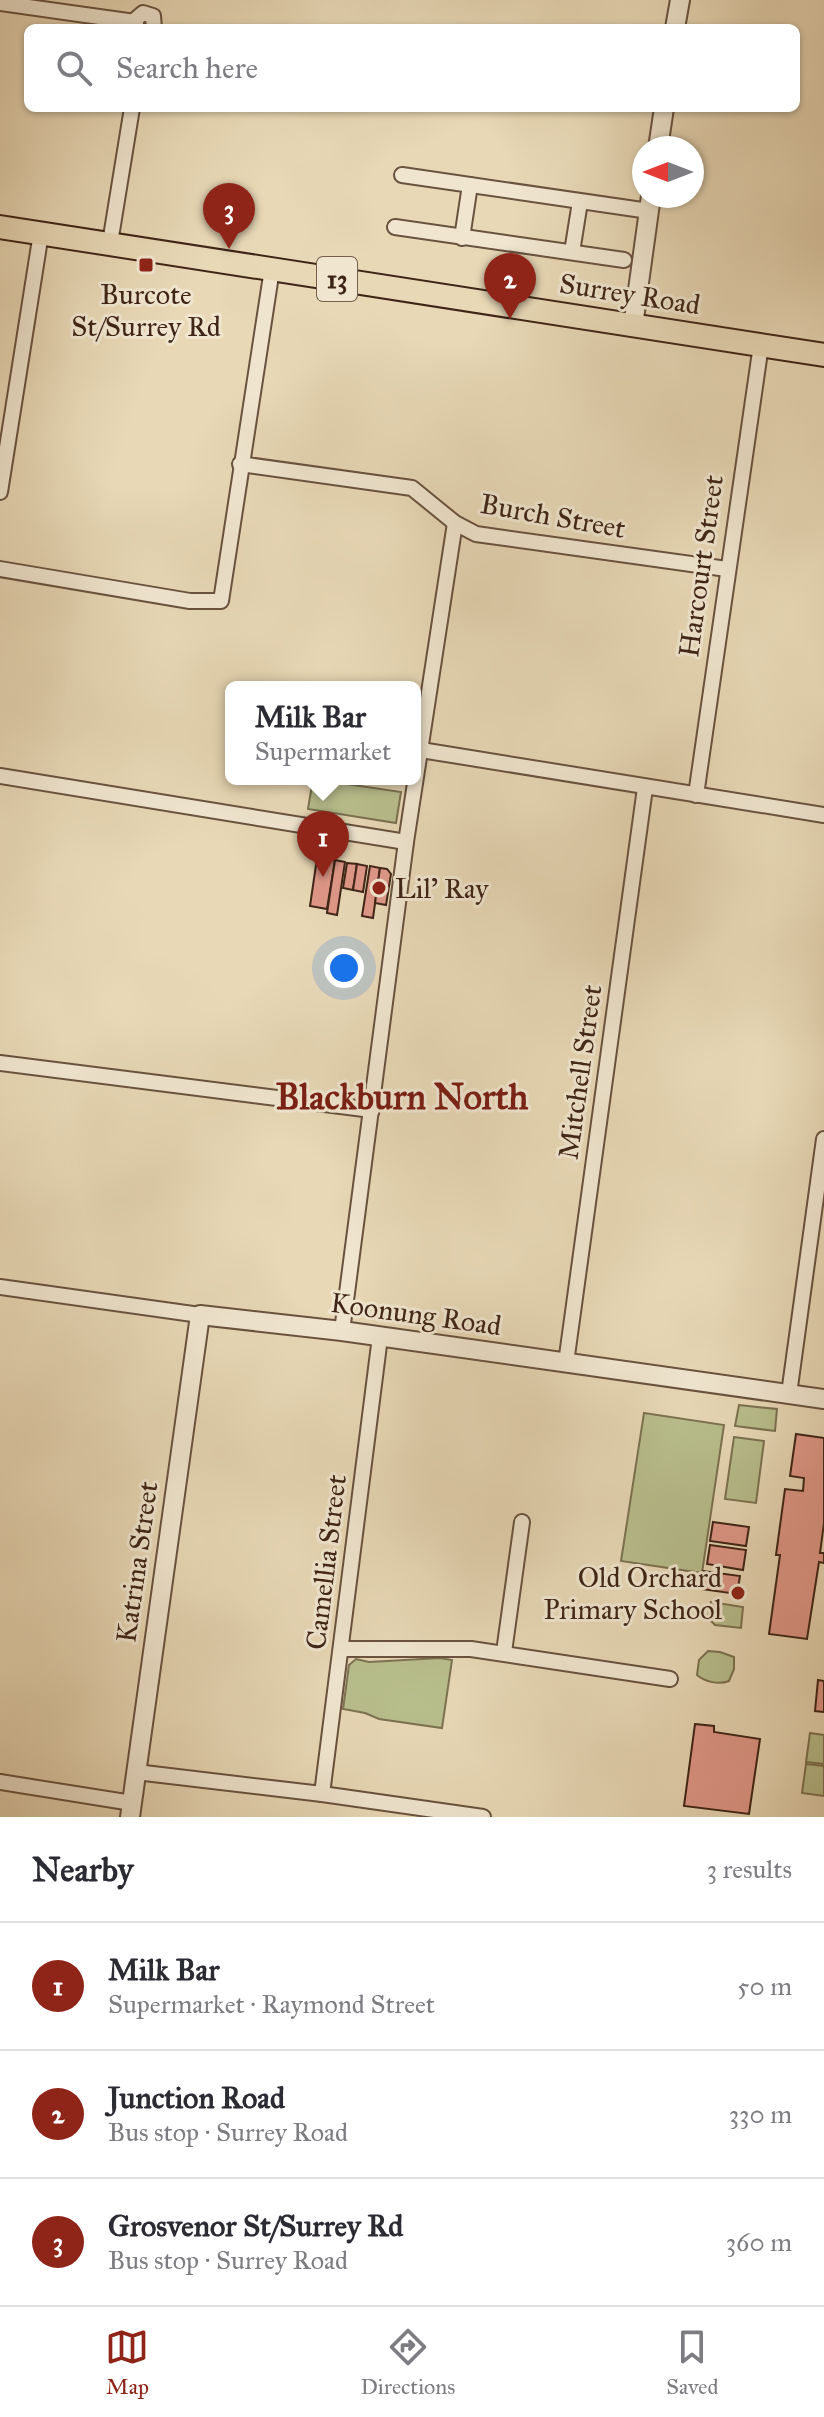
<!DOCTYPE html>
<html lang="en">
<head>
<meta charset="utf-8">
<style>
	body { margin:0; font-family:"IM FELL Great Primer",serif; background:#f2f2f3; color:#2b2b33 }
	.compass { position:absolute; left:632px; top:136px; width:72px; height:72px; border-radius:50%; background:#fff; box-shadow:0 2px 6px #0004; rotate:270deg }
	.you { position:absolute; left:344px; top:968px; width:28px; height:28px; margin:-20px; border:6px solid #fff; border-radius:50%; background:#1a73e8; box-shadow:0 0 0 12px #1a73e833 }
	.badge { display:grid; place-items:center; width:52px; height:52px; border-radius:50%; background:#8f2418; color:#fff; font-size:26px; font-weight:700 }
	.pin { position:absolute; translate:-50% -66px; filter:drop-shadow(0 2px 4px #0008) }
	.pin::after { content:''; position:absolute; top:42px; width:28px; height:24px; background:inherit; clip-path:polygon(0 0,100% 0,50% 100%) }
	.popup { position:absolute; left:225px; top:681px; width:196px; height:104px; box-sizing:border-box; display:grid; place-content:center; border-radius:12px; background:#fff; filter:drop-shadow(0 2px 6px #0005); font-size:26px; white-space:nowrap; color:#7c7c81 }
	.popup b { font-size:30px; color:#2b2b33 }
	.popup::after { content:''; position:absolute; left:50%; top:100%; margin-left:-16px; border:16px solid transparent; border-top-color:#fff }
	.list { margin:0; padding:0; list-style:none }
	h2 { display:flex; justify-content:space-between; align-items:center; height:104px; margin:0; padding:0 32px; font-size:34px }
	h2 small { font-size:26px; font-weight:400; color:#7c7c81 }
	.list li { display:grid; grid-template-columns:52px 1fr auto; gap:24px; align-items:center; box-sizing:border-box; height:128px; padding:0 32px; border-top:2px solid #e1e1e2 }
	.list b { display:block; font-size:30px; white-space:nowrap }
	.list p { margin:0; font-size:26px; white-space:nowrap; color:#7c7c81 }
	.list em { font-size:26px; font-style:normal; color:#7c7c81 }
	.icon { flex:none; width:44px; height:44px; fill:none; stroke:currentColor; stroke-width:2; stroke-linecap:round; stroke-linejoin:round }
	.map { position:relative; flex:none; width:824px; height:1817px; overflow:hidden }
	.search { position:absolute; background:#fff; box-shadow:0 2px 6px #0004; left:24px; right:24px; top:24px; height:88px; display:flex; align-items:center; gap:20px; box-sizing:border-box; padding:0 28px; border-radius:12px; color:#7c7c81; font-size:30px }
	.sheet { height:488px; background:#fff }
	nav { display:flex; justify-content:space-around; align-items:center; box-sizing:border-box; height:112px; border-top:2px solid #e1e1e2; background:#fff; font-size:22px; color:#7c7c81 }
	nav a { display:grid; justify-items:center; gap:4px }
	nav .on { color:#8f2418 }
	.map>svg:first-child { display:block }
	.green { fill:#b8be8d; stroke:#7c7252; stroke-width:2 }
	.building { fill:#e09889; stroke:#3f2517; stroke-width:2 }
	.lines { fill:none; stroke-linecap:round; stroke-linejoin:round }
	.minor-casing { stroke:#69523f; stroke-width:18 }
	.tertiary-casing { stroke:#69523f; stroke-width:22 }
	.primary-casing { stroke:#3f2517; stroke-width:26 }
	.minor { stroke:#f0e6d0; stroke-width:14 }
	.tertiary { stroke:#f0e6d0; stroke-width:18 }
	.primary { stroke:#e8d8b6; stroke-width:22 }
	.poi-dot { fill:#8f2418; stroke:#f0e6d0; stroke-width:3 }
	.labels { text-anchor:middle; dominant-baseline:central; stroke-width:6; stroke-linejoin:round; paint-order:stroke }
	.shield { fill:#f0e6d0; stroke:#745f4e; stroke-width:2 }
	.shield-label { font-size:26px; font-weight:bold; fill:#3f2517 }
	.poi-label { font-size:28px; fill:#3f2517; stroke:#f0e6d0 }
	.street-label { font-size:28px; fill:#3f2517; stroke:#f0e6d0 }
	.district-label { font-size:36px; font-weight:bold; fill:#7a1f14; stroke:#f0e6d0 }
</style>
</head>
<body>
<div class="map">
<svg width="824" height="1817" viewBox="0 0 824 1817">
	<rect width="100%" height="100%" fill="#e8d8b6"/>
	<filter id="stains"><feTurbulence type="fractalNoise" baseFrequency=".0025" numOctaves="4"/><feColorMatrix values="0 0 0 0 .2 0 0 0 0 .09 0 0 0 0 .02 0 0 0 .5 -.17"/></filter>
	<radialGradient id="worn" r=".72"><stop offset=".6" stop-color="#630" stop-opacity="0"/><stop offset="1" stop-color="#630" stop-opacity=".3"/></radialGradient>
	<!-- green -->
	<g class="green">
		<polygon points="313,779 401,792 396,823 308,809"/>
		<polygon points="739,1405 777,1409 775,1431 735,1426"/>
		<polygon points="644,1413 724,1425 702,1573 621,1561"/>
		<polygon points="734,1437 764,1441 756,1503 725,1499"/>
		<polygon points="711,1602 743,1607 741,1628 715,1625 708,1618"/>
		<path d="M708 1651 720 1652 734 1657V1669L729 1681C719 1685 705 1682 697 1675L699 1660Z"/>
		<polygon points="440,1658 452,1660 442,1728 379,1719 365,1713 343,1709 349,1665 356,1659 369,1662"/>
		<polygon points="810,1733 824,1735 824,1764 806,1762"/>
		<polygon points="806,1764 824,1766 824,1796 802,1793"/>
	</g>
	<!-- building -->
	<g class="building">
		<polygon points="317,858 335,860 327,909 310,906"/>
		<polygon points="335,860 345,862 337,915 327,913"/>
		<polygon points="347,863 357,864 353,890 343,888"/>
		<polygon points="357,864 367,866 363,892 353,890"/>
		<polygon points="370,866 380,868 373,918 362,916"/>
		<polygon points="380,868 387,869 391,874 386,905 375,903"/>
		<polygon points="796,1434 824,1438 824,1523 820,1553 824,1553 824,1563 819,1562 807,1639 769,1634 780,1555 776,1555 785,1489 803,1491 804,1478 790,1476"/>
		<polygon points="713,1522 749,1527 746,1546 710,1541"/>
		<polygon points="710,1545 746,1550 743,1570 707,1564"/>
		<polygon points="703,1571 740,1576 737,1594 701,1589"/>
		<polygon points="818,1680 824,1681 824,1712 815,1711"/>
		<polygon points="695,1724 714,1726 714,1732 760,1739 749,1814 684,1806"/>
	</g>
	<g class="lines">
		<defs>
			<g id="minor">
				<polyline points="0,3 135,22"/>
				<polyline points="136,28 136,19 143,13 153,16 154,28"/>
				<polyline points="402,175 649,211"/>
				<polyline points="395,227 624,260"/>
				<polyline points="462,238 470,185"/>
				<polyline points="110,243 132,108"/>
				<polyline points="572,252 580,202"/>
				<polyline points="240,464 412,488 455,523 476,534 727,569"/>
				<polyline points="0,492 41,233"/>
				<polyline points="0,569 190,601 221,601 272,269"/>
				<polyline points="421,750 824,815"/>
				<polyline points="0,776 406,842"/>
				<polyline points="696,795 761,345"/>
				<polyline points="0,1063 372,1110"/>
				<polyline points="0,1287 200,1315"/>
				<polyline points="342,1331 406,842 455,523"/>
				<polyline points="566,1363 645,788"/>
				<polyline points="789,1394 824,1139"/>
				<polyline points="341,1649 471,1649 670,1679"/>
				<polyline points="504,1652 522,1522"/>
				<polyline points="136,1772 322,1794 483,1817"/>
				<polyline points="0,1782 132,1803"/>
				<polyline points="322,1794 380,1337"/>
			</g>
			<g id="tertiary">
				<polyline points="675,28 680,0"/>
				<polyline points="658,148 664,108"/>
				<polyline points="633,326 651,196"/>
				<polyline points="130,1817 200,1315 342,1331 824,1399"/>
			</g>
			<polyline id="primary" points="0,227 824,355"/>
		</defs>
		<!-- minor casing -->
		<use href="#minor" class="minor-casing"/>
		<!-- tertiary casing -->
		<use href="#tertiary" class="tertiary-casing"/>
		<!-- primary casing -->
		<use href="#primary" class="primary-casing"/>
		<!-- minor -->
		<use href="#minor" class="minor"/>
		<!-- tertiary -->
		<use href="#tertiary" class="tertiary"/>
		<!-- primary -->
		<use href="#primary" class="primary"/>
	</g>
	<!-- markers -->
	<g class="poi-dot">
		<rect x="138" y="257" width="16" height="16" rx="4"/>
		<circle cx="379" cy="888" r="8"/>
		<circle cx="738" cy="1593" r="8"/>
	</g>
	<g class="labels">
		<!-- shield labels -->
		<rect class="shield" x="317" y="257" width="40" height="44" rx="6"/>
		<g class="shield-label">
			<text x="337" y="279">13</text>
		</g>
		<!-- poi labels -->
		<g class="poi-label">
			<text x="146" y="294">Burcote<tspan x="146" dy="32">St/Surrey Rd</tspan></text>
			<text x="395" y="888" text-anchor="start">Lil' Ray</text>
			<text x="722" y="1577" text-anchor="end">Old Orchard<tspan x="722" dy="32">Primary School</tspan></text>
		</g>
		<!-- street labels -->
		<g class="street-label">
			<text transform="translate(630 294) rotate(9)">Surrey Road</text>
			<text transform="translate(553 516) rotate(10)">Burch Street</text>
			<text transform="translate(701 566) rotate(-82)">Harcourt Street</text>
			<text transform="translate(580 1072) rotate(-82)">Mitchell Street</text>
			<text transform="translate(416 1314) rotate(8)">Koonung Road</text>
			<text transform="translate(137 1562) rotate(-82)">Katrina Street</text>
			<text transform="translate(326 1562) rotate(-83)">Camellia Street</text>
		</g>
		<!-- district labels -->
		<g class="district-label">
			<text x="402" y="1097">Blackburn North</text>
		</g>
	</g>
	<rect width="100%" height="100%" filter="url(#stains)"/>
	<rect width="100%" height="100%" fill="url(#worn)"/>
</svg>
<svg class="compass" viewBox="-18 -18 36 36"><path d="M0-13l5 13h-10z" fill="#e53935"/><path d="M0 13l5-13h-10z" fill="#7c7c81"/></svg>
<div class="you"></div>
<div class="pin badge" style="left:323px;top:877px">1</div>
<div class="popup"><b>Milk Bar</b>Supermarket</div>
<div class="pin badge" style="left:510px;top:319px">2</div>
<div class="pin badge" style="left:229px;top:249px">3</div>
<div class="search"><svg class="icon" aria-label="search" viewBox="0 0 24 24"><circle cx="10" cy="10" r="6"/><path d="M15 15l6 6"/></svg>Search here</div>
</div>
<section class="sheet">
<h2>Nearby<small>3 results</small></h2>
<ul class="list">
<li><span class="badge">1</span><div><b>Milk Bar</b><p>Supermarket · Raymond Street</p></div><em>50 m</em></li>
<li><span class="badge">2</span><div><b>Junction Road</b><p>Bus stop · Surrey Road</p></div><em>330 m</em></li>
<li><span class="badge">3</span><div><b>Grosvenor St/Surrey Rd</b><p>Bus stop · Surrey Road</p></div><em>360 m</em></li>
</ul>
</section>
<nav>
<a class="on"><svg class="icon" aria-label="map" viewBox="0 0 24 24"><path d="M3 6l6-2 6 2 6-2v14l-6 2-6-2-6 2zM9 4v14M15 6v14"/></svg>Map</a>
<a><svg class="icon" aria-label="directions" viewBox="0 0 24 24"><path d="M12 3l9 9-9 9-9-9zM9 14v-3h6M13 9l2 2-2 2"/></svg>Directions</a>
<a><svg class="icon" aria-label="saved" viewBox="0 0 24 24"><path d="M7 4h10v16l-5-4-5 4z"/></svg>Saved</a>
</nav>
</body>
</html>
